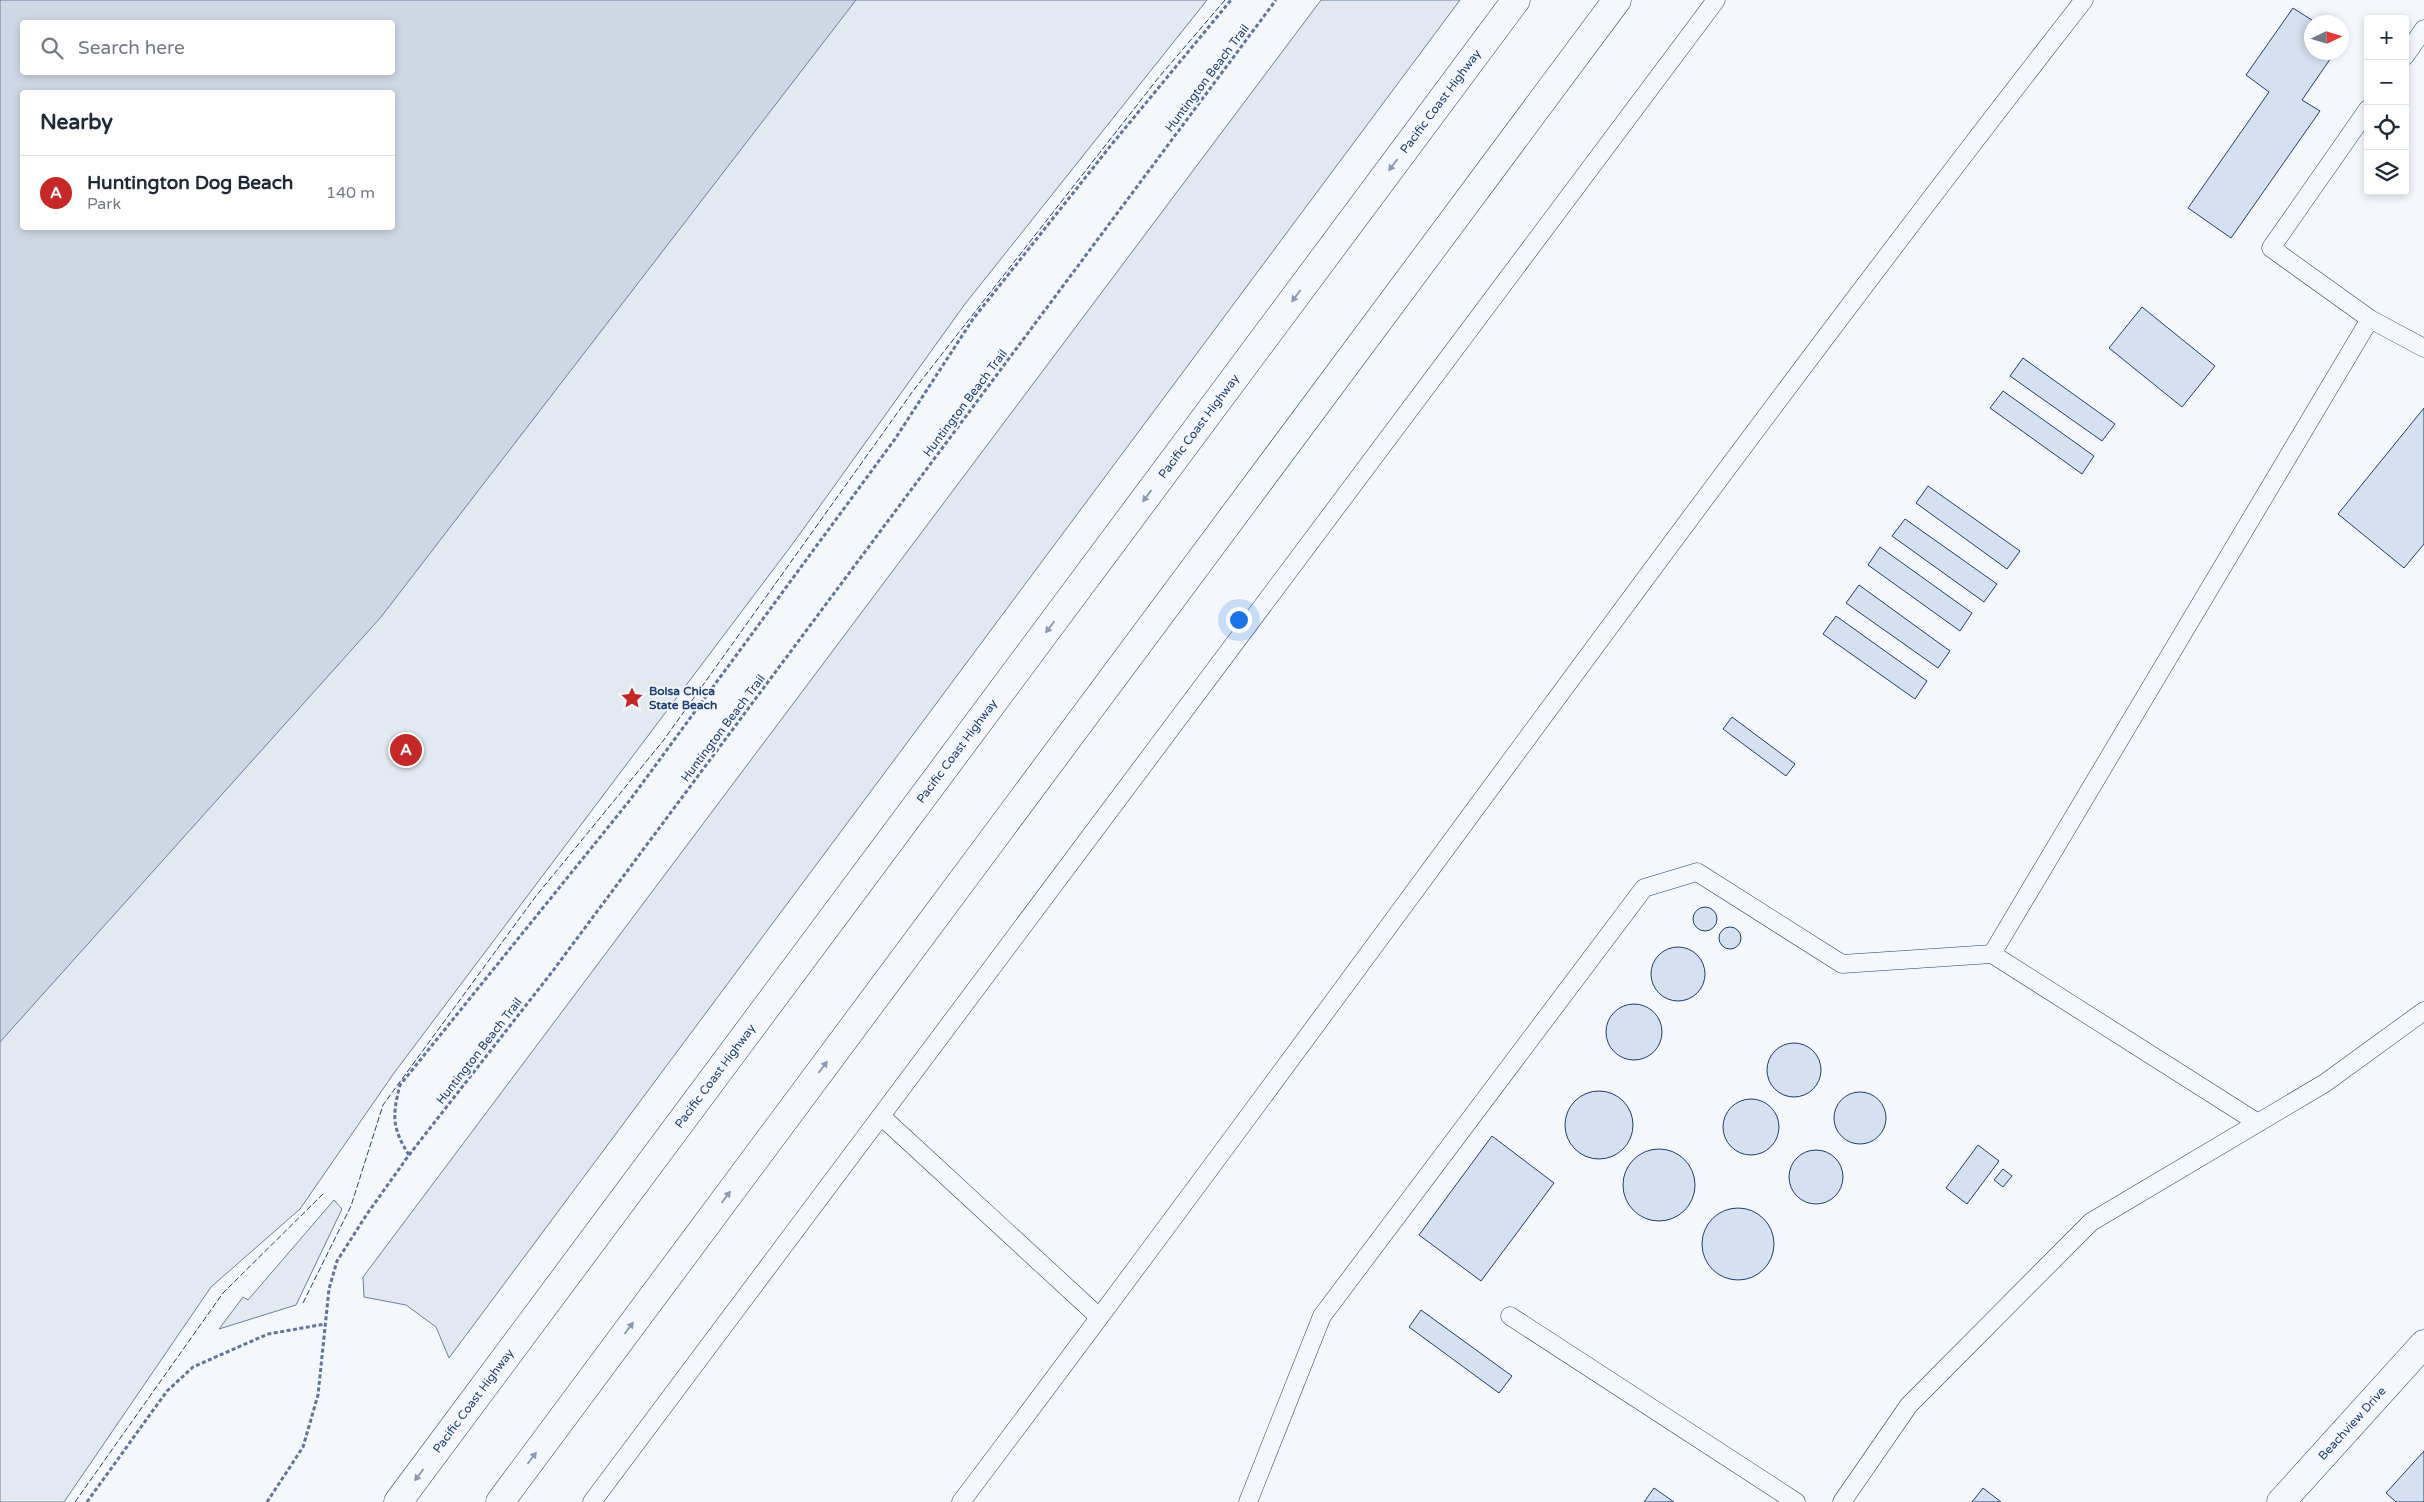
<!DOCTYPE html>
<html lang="en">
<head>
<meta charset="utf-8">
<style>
	body { margin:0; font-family:"Varela Round",sans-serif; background:#f6f6f7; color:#1f2937 }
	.controls { position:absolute; right:15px; top:15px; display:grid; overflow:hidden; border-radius:5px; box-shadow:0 2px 8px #0003 }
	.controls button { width:45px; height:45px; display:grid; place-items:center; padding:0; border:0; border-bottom:1px solid #e0e1e3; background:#fff; color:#1f2937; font:25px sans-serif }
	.compass { position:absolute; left:2304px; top:15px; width:45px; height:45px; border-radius:50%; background:#fff; box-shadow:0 2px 8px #0003; rotate:86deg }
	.you { position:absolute; left:1238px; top:619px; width:18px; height:18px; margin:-12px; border:4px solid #fff; border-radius:50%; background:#1a73e8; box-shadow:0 0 0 8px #1a73e833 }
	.badge { display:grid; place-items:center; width:32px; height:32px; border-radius:50%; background:#c62828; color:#fff; font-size:16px; font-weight:700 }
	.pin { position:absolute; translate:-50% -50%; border:2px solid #fff; box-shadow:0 1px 5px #0006 }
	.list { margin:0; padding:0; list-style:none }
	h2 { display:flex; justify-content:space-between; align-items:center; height:65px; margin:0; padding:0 20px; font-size:21px }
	h2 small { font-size:16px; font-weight:400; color:#747a83 }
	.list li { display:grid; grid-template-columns:32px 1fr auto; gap:15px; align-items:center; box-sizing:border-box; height:75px; padding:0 20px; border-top:1px solid #e0e1e3 }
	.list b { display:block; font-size:19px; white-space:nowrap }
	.list p { margin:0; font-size:16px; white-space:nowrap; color:#747a83 }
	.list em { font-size:16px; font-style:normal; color:#747a83 }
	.icon { flex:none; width:28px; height:28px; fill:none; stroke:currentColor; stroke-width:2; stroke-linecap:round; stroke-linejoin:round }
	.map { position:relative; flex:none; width:2424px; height:1502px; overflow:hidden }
	.search { position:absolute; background:#fff; box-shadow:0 2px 8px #0003; left:20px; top:20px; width:375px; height:55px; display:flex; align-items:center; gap:12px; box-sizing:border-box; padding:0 18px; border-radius:5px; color:#747a83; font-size:19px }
	.panel { position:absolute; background:#fff; box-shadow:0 2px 8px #0003; left:20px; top:90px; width:375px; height:140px; border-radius:5px }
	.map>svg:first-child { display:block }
	.green { fill:#e3e9f0; stroke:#687fa3 }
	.parking { fill:#e3e8f0; stroke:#687fa3 }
	.water { fill:#cfd7e4; stroke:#687fa3; fill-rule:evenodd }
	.building { fill:#d5e0f0; stroke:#1d3f73 }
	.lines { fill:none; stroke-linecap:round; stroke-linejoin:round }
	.lane-casing { stroke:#1d3f73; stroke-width:19 }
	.street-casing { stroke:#1d3f73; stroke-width:29 }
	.highway-casing { stroke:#1d3f73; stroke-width:29 }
	.path { stroke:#5e769c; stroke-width:3; stroke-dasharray:4 2.5; stroke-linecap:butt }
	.lane { stroke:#f4f7fb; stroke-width:18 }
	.street { stroke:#f4f7fb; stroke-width:28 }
	.highway { stroke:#f4f7fb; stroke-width:28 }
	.fence { stroke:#1d3f73; stroke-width:1; stroke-dasharray:6 2.5; stroke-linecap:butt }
	.oneway { fill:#889bb7 }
	.labels { text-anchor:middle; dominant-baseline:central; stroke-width:4; stroke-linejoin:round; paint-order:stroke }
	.street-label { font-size:12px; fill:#1d3f73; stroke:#f4f7fb }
	.poi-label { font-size:12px; font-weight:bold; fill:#1d3f73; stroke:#f4f7fb; text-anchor:start }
</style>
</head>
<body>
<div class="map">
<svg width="2424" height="1502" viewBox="0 0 2424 1502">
	<rect width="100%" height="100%" fill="#f4f7fb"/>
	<!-- green -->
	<g class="green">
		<polygon points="802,0 1207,0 965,304 794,542 394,1073 300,1209 211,1287 64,1502 0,1502 0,959"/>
		<polygon points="334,1200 342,1209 296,1305 219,1329 243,1297 248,1300"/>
	</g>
	<!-- parking -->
	<polygon class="parking" points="1321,0 1460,0 449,1358 436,1327 406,1305 364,1297 363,1277"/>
	<!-- water -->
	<path class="water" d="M0 0H856L381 617 0 1042ZM22 22H392V72H22ZM22 92H392V228H22Z"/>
	<!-- building -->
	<g class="building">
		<polygon points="2293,8 2315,22 2312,22 2312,52 2335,52 2302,100 2320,111 2231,238 2188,208 2269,92 2246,75"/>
		<polygon points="2142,307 2215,366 2182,407 2109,348"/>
		<polygon points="2023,358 2115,424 2102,441 2010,376"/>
		<polygon points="2003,391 2094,456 2082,474 1990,408"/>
		<polygon points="2424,408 2424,544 2404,568 2338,514"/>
		<polygon points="1928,486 2020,551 2007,569 1916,503"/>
		<polygon points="1905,519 1997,584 1984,602 1892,536"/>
		<polygon points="1880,547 1972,613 1960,631 1868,565"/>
		<polygon points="1859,585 1950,651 1938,668 1846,603"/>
		<polygon points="1836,616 1927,681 1915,699 1823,634"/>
		<polygon points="1732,717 1795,764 1786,776 1723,729"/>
		<circle cx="1705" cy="919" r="12"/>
		<circle cx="1730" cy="938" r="11"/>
		<circle cx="1678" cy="974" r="27"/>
		<circle cx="1634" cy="1032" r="28"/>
		<circle cx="1794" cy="1070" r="27"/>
		<circle cx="1599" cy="1125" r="34"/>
		<circle cx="1860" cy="1118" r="26"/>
		<circle cx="1751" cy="1127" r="28"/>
		<polygon points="1492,1136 1554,1183 1481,1281 1419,1235"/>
		<polygon points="1978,1145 1999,1161 1967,1204 1946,1188"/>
		<circle cx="1659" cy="1185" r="36"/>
		<circle cx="1816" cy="1177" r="27"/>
		<polygon points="2003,1169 2012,1176 2003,1187 1994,1180"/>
		<circle cx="1738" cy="1244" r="36"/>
		<polygon points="1421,1310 1512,1376 1499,1393 1409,1327"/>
		<polygon points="2424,1451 2424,1502 2396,1502 2386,1493"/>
		<polygon points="1654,1488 1674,1502 1644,1502"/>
		<polygon points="1983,1488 2001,1502 1972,1502"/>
	</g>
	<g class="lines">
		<defs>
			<g id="lane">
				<polyline points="2405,56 2424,29"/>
				<polyline points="2370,319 2424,348"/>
				<polyline points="881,1116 1099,1317"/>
				<polyline points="2258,1123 1992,954 2370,319 2271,248 2368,109"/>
				<polyline points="1510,1316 1796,1502"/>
				<polyline points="592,1502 1716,0"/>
				<path d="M961 1502C1338 1003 1699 493 2084 0"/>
				<polyline points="1248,1502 1322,1316 1644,888 1697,872 1842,964 1992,954"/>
				<polyline points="1842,1502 1909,1405 2091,1222 2325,1083 2424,1011"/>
			</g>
			<g id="street">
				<path id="s1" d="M2281 1502 2424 1344"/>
			</g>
			<g id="highway">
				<path id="s2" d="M398 1502 1516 0"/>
				<polyline points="500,1502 1617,0"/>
			</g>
		</defs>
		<!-- lane casing -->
		<use href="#lane" class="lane-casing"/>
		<!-- street casing -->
		<use href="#street" class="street-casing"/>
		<!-- highway casing -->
		<use href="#highway" class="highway-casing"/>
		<!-- path -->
		<g class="path">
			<path d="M409 1155C392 1128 392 1116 400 1085L630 800 895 439 973 319 1112 144 1231 0"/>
			<polyline points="87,1502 167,1391 193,1367 268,1334 325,1324"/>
			<polyline points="267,1502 303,1447 318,1395 329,1289 337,1261 367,1214 409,1155 552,972 1276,0"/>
		</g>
		<!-- lane -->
		<use href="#lane" class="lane"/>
		<!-- street -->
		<use href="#street" class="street"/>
		<!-- highway -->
		<use href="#highway" class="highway"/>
		<!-- fence -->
		<g class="fence">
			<polyline points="303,1303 351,1206 383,1105 536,896 663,741 913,391 1159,77 1225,0"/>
			<polyline points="75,1502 223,1293 325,1192"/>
		</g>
	</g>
	<!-- one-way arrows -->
	<defs><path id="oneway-solid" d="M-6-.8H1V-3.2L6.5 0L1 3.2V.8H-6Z" transform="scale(1.25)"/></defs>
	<g class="oneway">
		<use href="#oneway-solid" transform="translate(1393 165) rotate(127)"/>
		<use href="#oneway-solid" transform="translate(1296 296) rotate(127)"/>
		<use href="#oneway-solid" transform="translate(1147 496) rotate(127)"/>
		<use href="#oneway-solid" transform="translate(1050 627) rotate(127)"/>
		<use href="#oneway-solid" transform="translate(823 1067) rotate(-53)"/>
		<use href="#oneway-solid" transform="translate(726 1197) rotate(-53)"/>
		<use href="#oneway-solid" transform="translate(629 1328) rotate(-53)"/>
		<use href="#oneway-solid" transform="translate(532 1458) rotate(-53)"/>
		<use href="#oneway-solid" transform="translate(419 1475) rotate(127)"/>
	</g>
	<!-- icons -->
	<defs>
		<symbol id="sight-bare" viewBox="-9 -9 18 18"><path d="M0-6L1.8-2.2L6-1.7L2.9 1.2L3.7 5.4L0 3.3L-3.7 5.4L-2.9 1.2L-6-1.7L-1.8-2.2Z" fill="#c62828" stroke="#f4f7fb" stroke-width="2.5" paint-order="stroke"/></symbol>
	</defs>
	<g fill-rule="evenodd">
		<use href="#sight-bare" x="616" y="682" width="32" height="32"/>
	</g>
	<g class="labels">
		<!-- street labels -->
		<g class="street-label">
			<text transform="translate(1207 78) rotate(-53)">Huntington Beach Trail</text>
			<text stroke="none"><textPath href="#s2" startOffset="1746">Pacific Coast Highway</textPath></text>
			<text transform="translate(965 403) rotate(-53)">Huntington Beach Trail</text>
			<text stroke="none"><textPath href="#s2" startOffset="1341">Pacific Coast Highway</textPath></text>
			<text transform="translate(723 728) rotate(-53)">Huntington Beach Trail</text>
			<text stroke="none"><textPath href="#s2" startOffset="936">Pacific Coast Highway</textPath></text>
			<text transform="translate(479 1051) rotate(-52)">Huntington Beach Trail</text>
			<text stroke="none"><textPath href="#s2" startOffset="531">Pacific Coast Highway</textPath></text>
			<text stroke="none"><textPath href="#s2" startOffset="126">Pacific Coast Highway</textPath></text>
			<text stroke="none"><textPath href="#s1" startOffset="106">Beachview Drive</textPath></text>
		</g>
		<!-- poi labels -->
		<g class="poi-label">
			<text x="649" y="691">Bolsa Chica<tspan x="649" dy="14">State Beach</tspan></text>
		</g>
	</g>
</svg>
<div class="controls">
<button>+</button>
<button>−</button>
<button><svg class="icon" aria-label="locate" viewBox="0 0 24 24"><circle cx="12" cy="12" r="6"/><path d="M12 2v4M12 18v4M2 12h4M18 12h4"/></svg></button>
<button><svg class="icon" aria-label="layers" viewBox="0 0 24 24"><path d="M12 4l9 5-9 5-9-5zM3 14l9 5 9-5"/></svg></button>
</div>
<svg class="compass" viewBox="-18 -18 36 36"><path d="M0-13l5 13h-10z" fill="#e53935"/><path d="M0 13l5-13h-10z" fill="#747a83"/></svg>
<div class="you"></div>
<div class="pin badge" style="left:406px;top:750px">A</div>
<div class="search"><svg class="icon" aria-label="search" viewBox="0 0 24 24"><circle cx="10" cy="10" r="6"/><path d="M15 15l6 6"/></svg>Search here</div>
<section class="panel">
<h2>Nearby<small></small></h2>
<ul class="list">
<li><span class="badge">A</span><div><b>Huntington Dog Beach</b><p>Park</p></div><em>140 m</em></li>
</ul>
</section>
</div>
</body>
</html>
